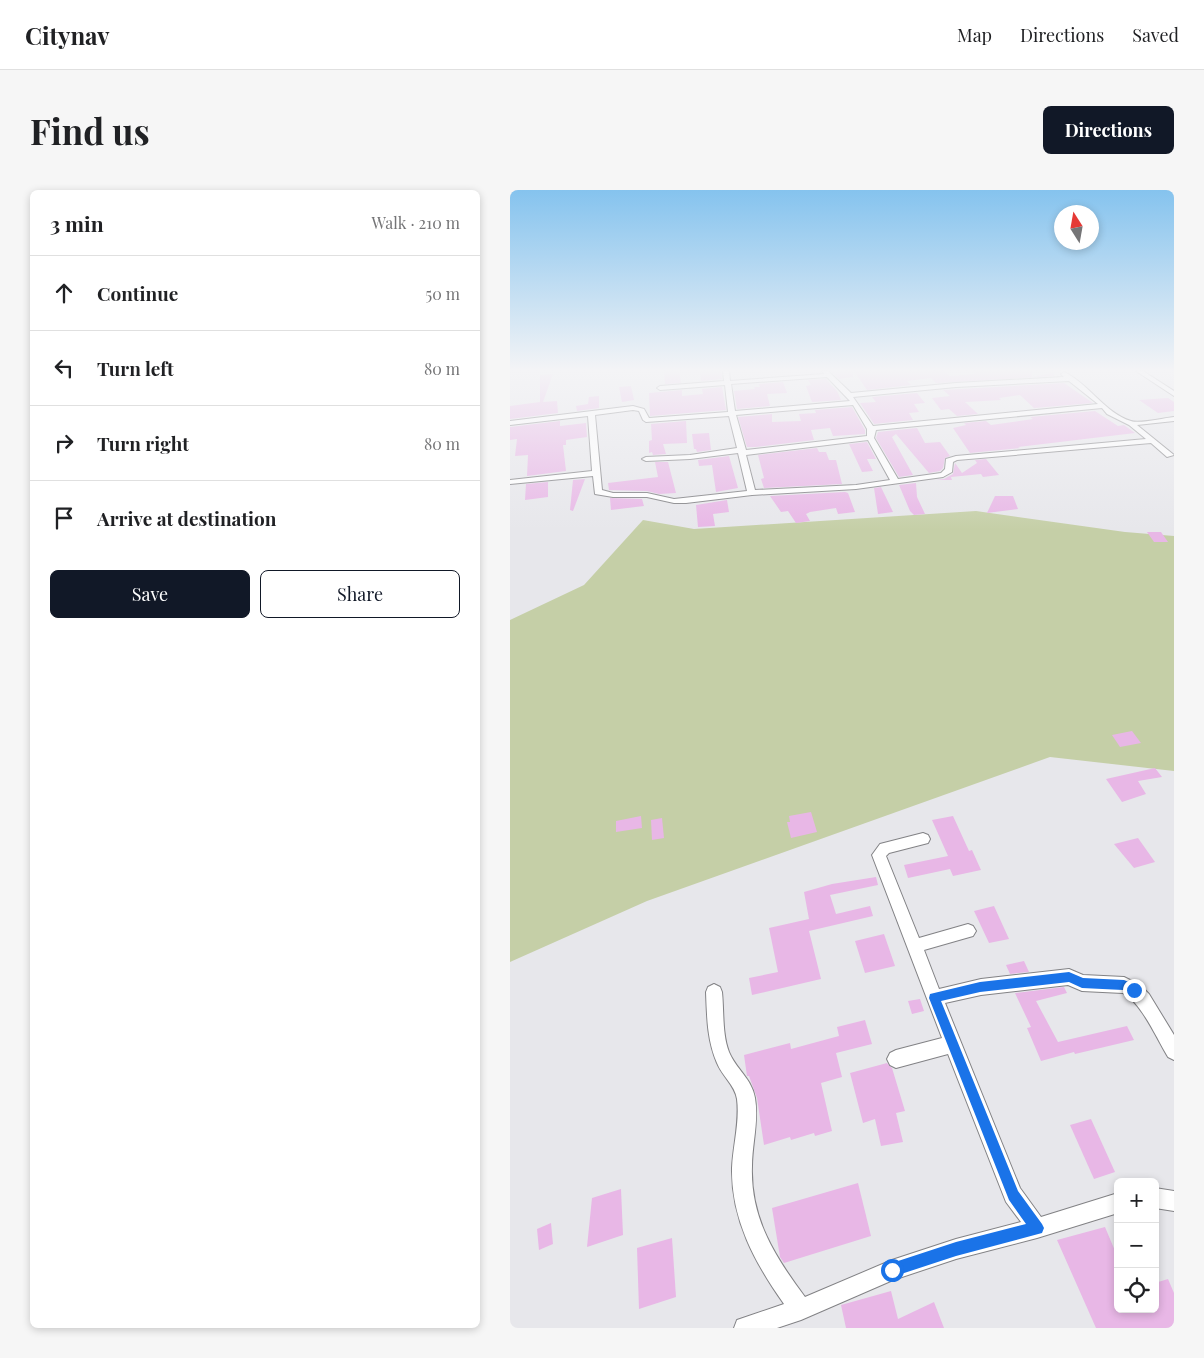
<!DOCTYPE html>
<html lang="en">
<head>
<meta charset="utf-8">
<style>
	body { margin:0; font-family:"Playfair Display",serif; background:#f6f6f6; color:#202124 }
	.controls { position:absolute; right:15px; bottom:15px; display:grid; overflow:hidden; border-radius:8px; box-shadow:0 2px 8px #0003 }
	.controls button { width:45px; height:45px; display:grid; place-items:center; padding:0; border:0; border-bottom:1px solid #e0e0e0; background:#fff; color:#202124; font:25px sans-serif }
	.compass { position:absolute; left:544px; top:15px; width:45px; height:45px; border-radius:50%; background:#fff; box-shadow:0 2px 8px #0003; rotate:349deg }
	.stop { position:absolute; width:15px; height:15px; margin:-11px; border:4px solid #1a73e8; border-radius:50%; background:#fff }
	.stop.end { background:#1a73e8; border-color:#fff; box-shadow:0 1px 5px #0008 }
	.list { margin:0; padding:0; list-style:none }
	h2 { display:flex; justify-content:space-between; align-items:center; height:65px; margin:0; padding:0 20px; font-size:21px }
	h2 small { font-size:16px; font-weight:400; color:#757577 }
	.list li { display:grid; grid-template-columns:32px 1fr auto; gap:15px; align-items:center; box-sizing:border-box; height:75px; padding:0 20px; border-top:1px solid #e0e0e0 }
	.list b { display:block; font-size:19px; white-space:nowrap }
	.list em { font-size:16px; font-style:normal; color:#757577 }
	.actions { display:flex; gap:10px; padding:15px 20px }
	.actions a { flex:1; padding:11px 0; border:1px solid #111827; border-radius:8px; text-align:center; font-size:18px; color:#111827 }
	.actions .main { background:#111827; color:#fff }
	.icon { flex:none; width:28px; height:28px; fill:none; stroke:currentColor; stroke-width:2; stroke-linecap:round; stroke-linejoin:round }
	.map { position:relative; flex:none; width:664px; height:1138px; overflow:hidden; border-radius:8px }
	header { display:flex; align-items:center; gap:30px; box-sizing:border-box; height:70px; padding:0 25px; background:#fff; border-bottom:1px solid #e0e0e0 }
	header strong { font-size:24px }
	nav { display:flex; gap:28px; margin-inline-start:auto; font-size:18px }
	.intro { display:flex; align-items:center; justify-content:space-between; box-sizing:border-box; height:120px; padding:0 30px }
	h1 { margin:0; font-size:35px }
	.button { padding:12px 22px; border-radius:8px; background:#111827; color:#fff; font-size:18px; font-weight:700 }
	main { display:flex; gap:30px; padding:0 30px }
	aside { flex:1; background:#fff; border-radius:8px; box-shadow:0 2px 8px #0003 }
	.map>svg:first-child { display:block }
	.green { fill:#c5cfa7 }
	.building { fill:#e8b7e6 }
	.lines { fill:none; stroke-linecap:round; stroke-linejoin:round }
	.street-casing { stroke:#828285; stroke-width:2 }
	.street { fill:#fff; fill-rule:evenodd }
	.route { fill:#1a73e8 }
</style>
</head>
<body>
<header>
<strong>Citynav</strong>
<nav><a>Map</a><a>Directions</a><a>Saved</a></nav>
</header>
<div class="intro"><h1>Find us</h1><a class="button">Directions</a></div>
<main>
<aside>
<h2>3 min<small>Walk · 210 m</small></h2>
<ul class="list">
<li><svg class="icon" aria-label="ahead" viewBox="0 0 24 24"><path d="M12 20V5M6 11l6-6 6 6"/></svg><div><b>Continue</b></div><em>50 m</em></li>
<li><svg class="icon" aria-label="left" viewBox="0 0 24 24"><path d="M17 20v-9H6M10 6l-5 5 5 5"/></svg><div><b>Turn left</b></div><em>80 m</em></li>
<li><svg class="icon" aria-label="right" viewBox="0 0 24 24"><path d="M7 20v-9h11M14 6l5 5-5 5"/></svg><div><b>Turn right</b></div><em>80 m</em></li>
<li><svg class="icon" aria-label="arrive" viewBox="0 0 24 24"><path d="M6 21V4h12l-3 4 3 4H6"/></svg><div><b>Arrive at destination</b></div></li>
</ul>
<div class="actions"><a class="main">Save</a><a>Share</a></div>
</aside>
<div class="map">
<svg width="664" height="1138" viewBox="0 0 664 1138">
	<rect width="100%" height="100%" fill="#e7e7eb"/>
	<!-- green -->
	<polygon class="green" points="466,321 615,342 664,346 664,581 540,567 137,711 0,772 0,430 74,395 133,330 184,339"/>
	<!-- building -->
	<g class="building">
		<polygon points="154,181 169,181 171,193 155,194"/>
		<polygon points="190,181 211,181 212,189 191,191"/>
		<polygon points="321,181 343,181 343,187 329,189"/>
		<polygon points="344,181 433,181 440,186 465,184 462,181 522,181 522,187 543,183 544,186 426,193 421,188 397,191 401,195 357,200"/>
		<polygon points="43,184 33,212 47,211 48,223 0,229 0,216 30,212 30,185"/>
		<polygon points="316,189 327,201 331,210 302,212 296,196 301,195 298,190"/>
		<polygon points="273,192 277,203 257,204 260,216 227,219 224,201 245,199 244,197 250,197 249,194"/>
		<polygon points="554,193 583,213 524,218 510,205 489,208 491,210 455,212 468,224 447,226 439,219 431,220 422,208 440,206 433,200"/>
		<polygon points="121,196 124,210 112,212 109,197"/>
		<polygon points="212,197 216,220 140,226 139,203 172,200 172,206 193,204 192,199"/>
		<polygon points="407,203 415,213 404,214 409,222 399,223 403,230 364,234 350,213 366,212 362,207"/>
		<polygon points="89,206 89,218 67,221 66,216 78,214 79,207"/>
		<polygon points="658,208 664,212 664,221 648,223 629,210"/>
		<polygon points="342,217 355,240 355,244 323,246 320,238 301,240 304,250 246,257 237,257 228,227 262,224 262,232 291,231 289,224 306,223 305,220"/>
		<polygon points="585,221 608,236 614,235 625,243 508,257 510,258 460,263 443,238 456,235 454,233 476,231 481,235 523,229 520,227"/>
		<polygon points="50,231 50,236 76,233 77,247 56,250 56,255 53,255 56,281 17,286 18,265 5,266 7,249 0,250 0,237"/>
		<polygon points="176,231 177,253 153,254 156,264 143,265 142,262 139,263 139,251 142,250 141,234"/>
		<polygon points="407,238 415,253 430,252 440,266 435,268 433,278 430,281 419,283 386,244 382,247 403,285 389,287 366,248 368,242"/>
		<polygon points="199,243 201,260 187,262 186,259 184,259 182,244"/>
		<polygon points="357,252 366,269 357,269 363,281 352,282 339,254"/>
		<polygon points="307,258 309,262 316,262 319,270 326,270 332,294 254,298 251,289 254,288 248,265"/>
		<polygon points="219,266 228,298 206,302 202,275 189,276 188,270"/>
		<polygon points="476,269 489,285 473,287 471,284 441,287 442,290 426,290 434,289 443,284 445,273 452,283 467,273 465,270"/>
		<polygon points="145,272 158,272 166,303 149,304 137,301 99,300 98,293 148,287"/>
		<polygon points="75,289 63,321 60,320 63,290"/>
		<polygon points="38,292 38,307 15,310 16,294"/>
		<polygon points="406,293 407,307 415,324 404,325 400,321 389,295"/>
		<polygon points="371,297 383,322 368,324 364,298"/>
		<polygon points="335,302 338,303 345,322 328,324 326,318 300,322 296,324 300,331 286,333 278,321 271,322 260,306"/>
		<polygon points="485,306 503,306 508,319 477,323"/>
		<polygon points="100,308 132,309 134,316 101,320"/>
		<polygon points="217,310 219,322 203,324 205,336 188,337 186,315"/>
		<polygon points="637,342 651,342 658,352 644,352"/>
		<polygon points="622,541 631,553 610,557 602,545"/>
		<polygon points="645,578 652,587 628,591 636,604 612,612 596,589"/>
		<polygon points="301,622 307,642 281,648 277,632 280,632 279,626"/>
		<polygon points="131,626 132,638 106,642 106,631"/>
		<polygon points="443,626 459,661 462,660 471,680 443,686 440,679 398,688 394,675 438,666 422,630"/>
		<polygon points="152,628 154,648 142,650 141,630"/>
		<polygon points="628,648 645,672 624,678 604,654"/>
		<polygon points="366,687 368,695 320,705 326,724 360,716 363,726 299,741 311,789 242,805 239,788 268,782 259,738 299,729 294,702 322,694"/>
		<polygon points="484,716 499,749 479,753 464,721"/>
		<polygon points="374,744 385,776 355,783 345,751"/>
		<polygon points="514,771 519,782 500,784 496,775"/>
		<polygon points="554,797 557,803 526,811 548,852 617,836 624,850 565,864 564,862 531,871 517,838 521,837 505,803"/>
		<polygon points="410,809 414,821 402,824 398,811"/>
		<polygon points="355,830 362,854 326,863 332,887 311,893 322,941 305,946 304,943 281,950 280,947 254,955 247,908 239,886 237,886 234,865 280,853 281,859 329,846 327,837"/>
		<polygon points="377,873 382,878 395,921 386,923 393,952 371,956 365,929 353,933 340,883"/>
		<polygon points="581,929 605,982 584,989 560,935"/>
		<polygon points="348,993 361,1046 274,1073 270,1067 262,1018"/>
		<polygon points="111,999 113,1045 77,1057 82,1008"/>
		<polygon points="41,1033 43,1054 29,1060 27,1039"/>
		<polygon points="595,1037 608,1068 608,1119 645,1119 645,1093 658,1089 664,1103 664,1138 586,1138 547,1050"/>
		<polygon points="162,1048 166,1107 129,1119 127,1058"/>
		<polygon points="381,1101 388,1129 424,1112 434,1138 336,1138 331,1115"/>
	</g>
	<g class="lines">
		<defs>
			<g id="street">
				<path d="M213 181H219L220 191 314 184 312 181H318L341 203 446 193 554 187 551 184 554 182C578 193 596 224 621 231 630 234 653 228 664 227V231L627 235 664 265 657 267 641 253 447 270 443 272 442 282 433 287 346 299 242 305 176 313H164L137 307H103L85 304 83 286 0 294V290L82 281 78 226 0 235V231L123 216 134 219 139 228 218 222 215 195 150 200 147 198 150 196 214 191ZM317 187 340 211 225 221 221 194ZM559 191 588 214 363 236 343 207 446 197ZM343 215 357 239V246L236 260 226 225ZM592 218 597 224 619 235 636 249 446 266 436 269 435 279 431 283 388 289 364 248 366 240ZM123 220 129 221 133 230 136 232 219 226 227 258 180 265 136 267 132 269 136 271 180 269 228 263 237 301 164 309 137 303H103L92 300 85 225ZM358 250 380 290 346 295 245 300 236 265Z"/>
				<polygon points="626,181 633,181 664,201 664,206"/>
				<path d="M413 643 418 645 420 649 418 653 379 663 376 666 409 748 458 734 463 736 466 741 463 746 414 760 429 799 471 789 559 779 573 785 614 787 630 795 639 804 664 845V870L658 867C647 849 631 812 613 803L572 801 558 795 471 805 435 813 510 998 531 1027 608 1003V1023L527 1048 446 1069 383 1090 291 1130 267 1138H224L227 1130 274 1114C245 1073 221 1029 222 978 223 955 230 932 227 909 225 895 212 886 207 873 197 850 197 827 196 802L198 797 204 794 210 797 212 802C214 821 212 844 219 862 226 879 242 889 245 908 249 931 242 954 242 976 240 1028 265 1067 295 1107L382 1070 446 1049 511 1032 496 1012 438 864 386 878 380 875 377 869 380 863 386 860 432 848 362 665 370 654Z"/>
				<polygon points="645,998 664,1001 664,1021 645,1018"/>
			</g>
		</defs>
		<!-- street casing -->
		<use href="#street" class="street-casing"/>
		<!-- street -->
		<use href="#street" class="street"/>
	</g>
	<!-- sky -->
	<linearGradient id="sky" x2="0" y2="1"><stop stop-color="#85c3ee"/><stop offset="0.53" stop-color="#f4f4f6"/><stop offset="1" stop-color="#f4f4f6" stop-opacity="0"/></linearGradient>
	<rect width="664" height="340" fill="url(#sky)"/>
	<!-- route -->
	<polygon class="route" points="559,782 573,788 614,790 628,796 629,800 628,804 624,805 613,800 572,798 559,792 470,802 431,811 508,1001 532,1034 534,1038 532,1043 446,1066 382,1087 377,1085 375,1080 377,1075 382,1073 446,1052 516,1034 499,1010 419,808 420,804 470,792"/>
</svg>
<div class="controls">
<button>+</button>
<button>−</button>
<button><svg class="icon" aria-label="locate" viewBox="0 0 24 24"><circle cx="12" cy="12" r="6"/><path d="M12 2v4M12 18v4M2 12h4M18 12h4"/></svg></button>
</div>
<svg class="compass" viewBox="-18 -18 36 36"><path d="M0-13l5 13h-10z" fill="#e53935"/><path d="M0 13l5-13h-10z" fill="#757577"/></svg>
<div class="stop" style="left:382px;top:1080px"></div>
<div class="stop end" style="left:624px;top:800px"></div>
</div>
</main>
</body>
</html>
